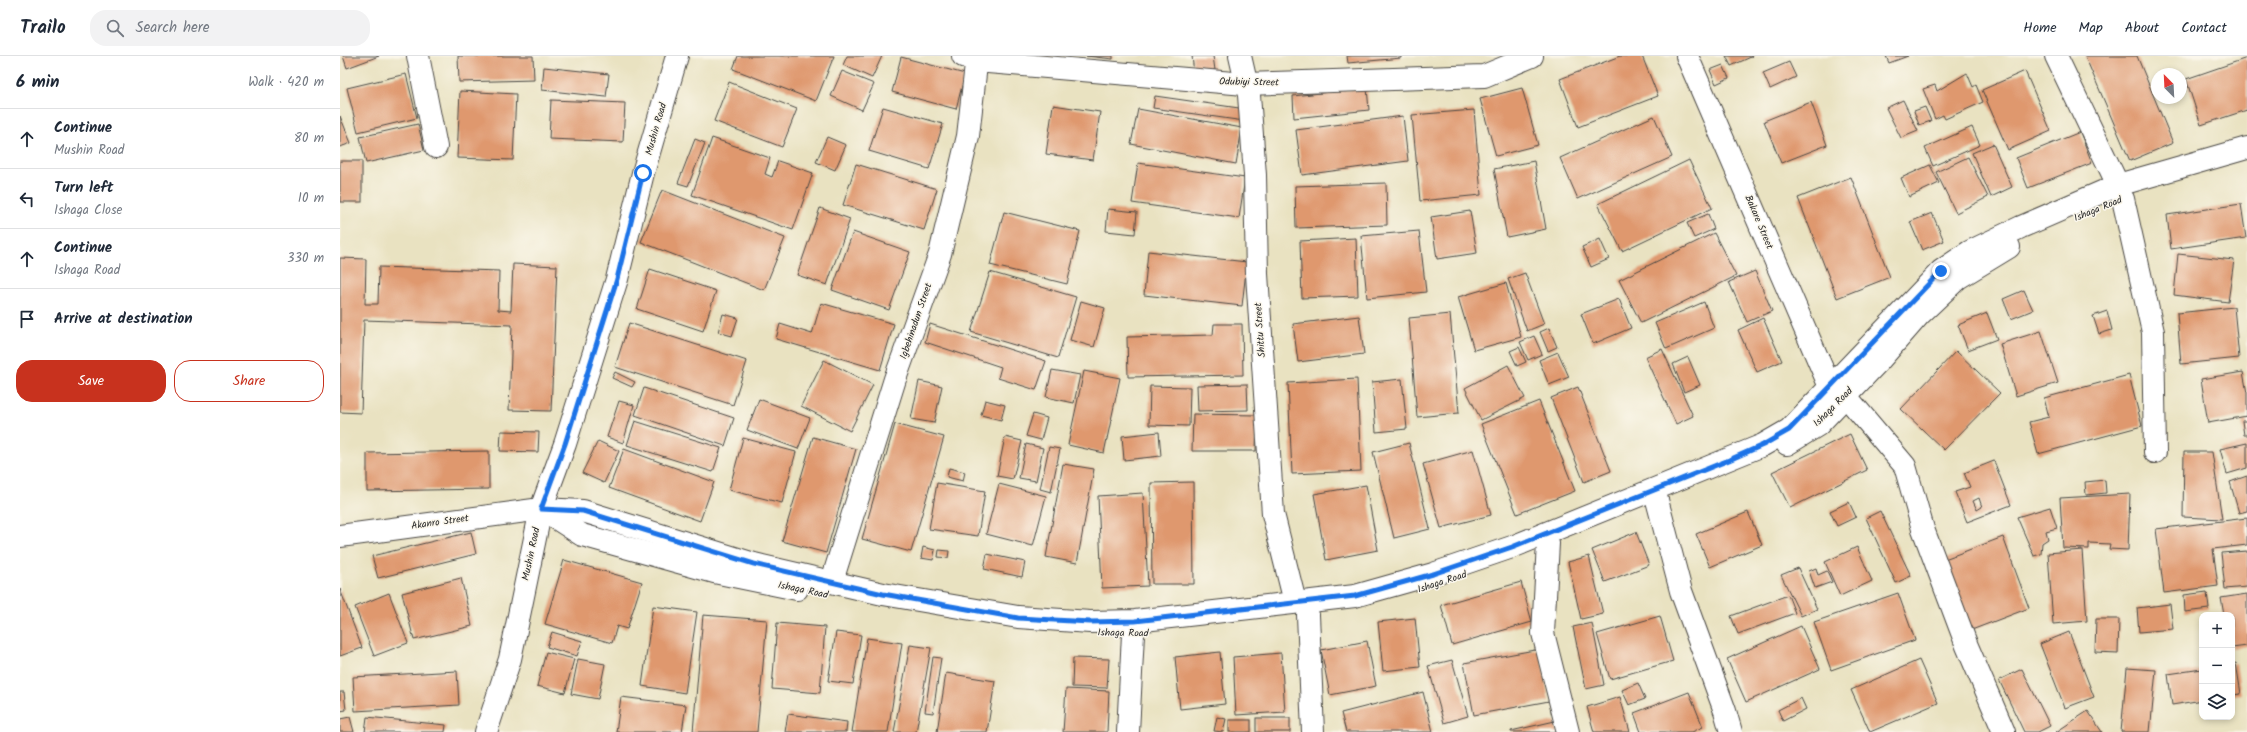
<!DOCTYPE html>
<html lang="en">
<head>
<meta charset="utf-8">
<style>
	body { margin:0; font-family:Kalam,sans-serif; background:#f2f2f3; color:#1f2937 }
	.controls { position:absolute; right:12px; bottom:12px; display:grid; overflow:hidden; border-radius:8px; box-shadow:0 2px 6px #0003 }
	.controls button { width:36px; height:36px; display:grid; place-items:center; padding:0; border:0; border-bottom:1px solid #e0e1e3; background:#fff; color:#1f2937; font:20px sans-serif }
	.compass { position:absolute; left:1811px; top:12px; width:36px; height:36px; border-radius:50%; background:#fff; box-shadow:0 2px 6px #0003; rotate:336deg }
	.stop { position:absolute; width:12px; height:12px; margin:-9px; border:3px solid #1a73e8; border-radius:50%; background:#fff }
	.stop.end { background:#1a73e8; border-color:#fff; box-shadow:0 1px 4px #0008 }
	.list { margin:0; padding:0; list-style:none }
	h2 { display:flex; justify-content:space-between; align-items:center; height:52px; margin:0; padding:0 16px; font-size:17px }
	h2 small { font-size:13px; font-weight:400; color:#747a83 }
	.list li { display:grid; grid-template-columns:26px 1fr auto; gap:12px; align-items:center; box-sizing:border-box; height:60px; padding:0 16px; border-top:1px solid #e0e1e3 }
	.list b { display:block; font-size:15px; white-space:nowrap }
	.list p { margin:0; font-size:13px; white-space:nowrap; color:#747a83 }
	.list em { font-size:13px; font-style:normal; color:#747a83 }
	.actions { display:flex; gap:8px; padding:12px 16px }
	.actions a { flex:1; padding:9px 0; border:1px solid #c8321e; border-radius:16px; text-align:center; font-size:14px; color:#c8321e }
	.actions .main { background:#c8321e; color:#fff }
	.icon { flex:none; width:22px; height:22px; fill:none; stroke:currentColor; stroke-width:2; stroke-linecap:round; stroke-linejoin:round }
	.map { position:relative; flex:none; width:1907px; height:676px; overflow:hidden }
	header { display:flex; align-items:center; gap:24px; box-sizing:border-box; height:56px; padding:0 20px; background:#fff; border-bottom:1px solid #e0e1e3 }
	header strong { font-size:19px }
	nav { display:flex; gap:22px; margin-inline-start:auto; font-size:14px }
	.search { width:280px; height:36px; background:#f2f2f3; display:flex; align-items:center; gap:10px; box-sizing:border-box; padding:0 14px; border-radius:16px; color:#747a83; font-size:15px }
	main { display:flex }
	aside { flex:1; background:#fff }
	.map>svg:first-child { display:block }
	.building { fill:#df986e; fill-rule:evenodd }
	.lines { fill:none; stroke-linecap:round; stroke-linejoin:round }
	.street-casing { stroke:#484642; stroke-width:24 }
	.secondary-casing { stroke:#484642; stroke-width:24 }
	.street { stroke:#fff; stroke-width:22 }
	.secondary { stroke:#fff; stroke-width:22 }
	.route { stroke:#1a73e8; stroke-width:5 }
	.labels { text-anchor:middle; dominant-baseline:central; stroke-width:3; stroke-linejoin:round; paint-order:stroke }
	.street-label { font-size:10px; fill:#2b2b2b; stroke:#fbf7ec }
</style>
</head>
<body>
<header>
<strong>Trailo</strong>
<div class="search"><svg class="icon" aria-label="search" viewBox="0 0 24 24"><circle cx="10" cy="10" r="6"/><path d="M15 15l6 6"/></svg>Search here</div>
<nav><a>Home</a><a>Map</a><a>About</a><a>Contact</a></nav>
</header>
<main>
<aside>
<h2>6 min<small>Walk · 420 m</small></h2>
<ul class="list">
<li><svg class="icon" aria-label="ahead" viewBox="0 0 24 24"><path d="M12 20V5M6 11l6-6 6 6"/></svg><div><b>Continue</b><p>Mushin Road</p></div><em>80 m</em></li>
<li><svg class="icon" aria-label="left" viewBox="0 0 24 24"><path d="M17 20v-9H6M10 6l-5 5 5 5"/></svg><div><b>Turn left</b><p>Ishaga Close</p></div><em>10 m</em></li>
<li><svg class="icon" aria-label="ahead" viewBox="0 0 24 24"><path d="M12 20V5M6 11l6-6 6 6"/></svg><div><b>Continue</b><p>Ishaga Road</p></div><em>330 m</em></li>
<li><svg class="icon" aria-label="arrive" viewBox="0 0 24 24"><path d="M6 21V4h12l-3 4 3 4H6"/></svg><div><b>Arrive at destination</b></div></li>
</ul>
<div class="actions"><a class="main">Save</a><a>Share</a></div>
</aside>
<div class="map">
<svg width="1907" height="676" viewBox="0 0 1907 676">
	<rect width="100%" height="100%" fill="#fbf7ec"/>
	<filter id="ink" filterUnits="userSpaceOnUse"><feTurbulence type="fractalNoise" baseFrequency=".025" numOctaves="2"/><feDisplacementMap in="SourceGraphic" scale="8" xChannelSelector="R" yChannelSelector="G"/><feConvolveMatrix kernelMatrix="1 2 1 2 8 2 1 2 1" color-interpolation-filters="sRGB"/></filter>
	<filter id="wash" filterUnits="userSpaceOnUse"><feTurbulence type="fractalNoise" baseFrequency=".012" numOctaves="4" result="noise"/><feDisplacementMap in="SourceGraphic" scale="16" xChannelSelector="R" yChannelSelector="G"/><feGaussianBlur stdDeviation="0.9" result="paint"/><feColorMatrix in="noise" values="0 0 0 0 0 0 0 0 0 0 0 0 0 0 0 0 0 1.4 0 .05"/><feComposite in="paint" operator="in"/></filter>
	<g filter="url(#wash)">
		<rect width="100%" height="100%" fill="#e9e2c1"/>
		<g id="blocks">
			<!-- building -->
			<g class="building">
				<polygon points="3,0 39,0 7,12"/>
				<polygon points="118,0 193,0 194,24 119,26"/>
				<polygon points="398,0 494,0 476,45 393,13"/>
				<polygon points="507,0 542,0 532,22 503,9"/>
				<polygon points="746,0 773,0 773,3"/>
				<polygon points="852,0 873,0 875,14 854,17"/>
				<polygon points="1007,0 1061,0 1061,2 1008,7"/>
				<polygon points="1280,0 1302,0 1318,40 1238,71 1220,23"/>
				<polygon points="1386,0 1413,0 1391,10"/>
				<polygon points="1546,0 1568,0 1549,7"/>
				<polygon points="1745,0 1797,0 1833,87 1790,105"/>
				<polygon points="561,1 625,18 616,53 552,36"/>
				<polygon points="1907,2 1907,54 1861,69 1846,23"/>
				<polygon points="1449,6 1456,21 1430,33 1423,17"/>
				<polygon points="1383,9 1389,22 1376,28 1370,14"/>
				<polygon points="204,11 269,18 266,41 202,34"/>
				<polygon points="502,15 534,28 522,54 491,40"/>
				<polygon points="1685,15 1711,75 1668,94 1642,34"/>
				<polygon points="1627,17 1633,31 1636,29 1643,46 1605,63 1603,59 1595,63 1583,33 1595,29 1597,35"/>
				<polygon points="66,18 77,62 18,76 7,32"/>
				<polygon points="389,26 457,53 442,91 374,65"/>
				<polygon points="1027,32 1029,54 954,62 953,40"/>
				<polygon points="1182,32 1198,89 1156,100 1140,43"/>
				<polygon points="120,35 176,38 173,104 117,102"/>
				<polygon points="815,40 906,53 904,65 813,52"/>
				<polygon points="211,44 285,47 283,86 209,83"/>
				<polygon points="1563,44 1578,75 1561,82 1546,52"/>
				<polygon points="1471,46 1487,89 1441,107 1424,65"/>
				<polygon points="713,49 760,56 753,104 706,98"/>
				<polygon points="543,51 603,68 589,113 529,95"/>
				<polygon points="1585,51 1591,65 1579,69 1574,55"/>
				<polygon points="798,53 902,72 896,108 791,88"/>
				<polygon points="1134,54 1141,139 1080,145 1072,59"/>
				<polygon points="0,60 11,87 0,91"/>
				<polygon points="1063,60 1068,105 962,119 956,74"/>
				<polygon points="1314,60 1332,101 1238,143 1220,102"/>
				<polygon points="78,68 84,94 26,107 20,81"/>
				<polygon points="1632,71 1640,89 1593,110 1585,92"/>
				<polygon points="1740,76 1752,107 1688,132 1676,102"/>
				<polygon points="487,81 506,89 495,114 476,106"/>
				<polygon points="372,82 430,102 425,118 432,121 438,105 473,117 453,174 352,139"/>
				<polygon points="355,83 365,87 348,130 338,127"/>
				<polygon points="1653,88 1672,131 1651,141 1632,97"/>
				<polygon points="1628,101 1648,141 1616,157 1596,116"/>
				<polygon points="1349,104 1372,152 1282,195 1258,148"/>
				<rect x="0" y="105" width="22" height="41"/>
				<polygon points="1194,105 1206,173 1167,181 1154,113"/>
				<polygon points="798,107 905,122 899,162 792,147"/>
				<polygon points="516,108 597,133 584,174 503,149"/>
				<polygon points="1590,109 1599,127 1569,141 1561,122"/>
				<polygon points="1511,121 1550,221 1497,242 1458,142"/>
				<polygon points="1046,127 1047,169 956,172 955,130"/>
				<polygon points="322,134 445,182 424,234 301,186"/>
				<polygon points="1901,148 1906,182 1831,193 1827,159"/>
				<polygon points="480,152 510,163 487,229 457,219"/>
				<polygon points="768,153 797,156 795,178 766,175"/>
				<polygon points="1130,155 1137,197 1097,203 1091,161"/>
				<polygon points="664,156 740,175 727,228 650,209"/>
				<polygon points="1592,157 1604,185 1582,194 1570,166"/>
				<polygon points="1368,158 1374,173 1354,182 1347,167"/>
				<polygon points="1079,175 1086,236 1027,242 1021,180"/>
				<polygon points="513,176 570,196 549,254 492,234"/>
				<polygon points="1374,177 1396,220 1301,267 1279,224"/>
				<polygon points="1016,182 1018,240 962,242 960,185"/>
				<polygon points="1260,183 1269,203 1251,211 1242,191"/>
				<polygon points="808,195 907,206 902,250 804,239"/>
				<polygon points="1838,198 1894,204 1888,246 1834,239"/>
				<polygon points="0,202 26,203 25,248 38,248 39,211 159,215 158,254 171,255 173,208 217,210 211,355 169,354 172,269 24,264 21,357 0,356"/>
				<polygon points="310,213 376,235 363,275 297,253"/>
				<polygon points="1415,215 1432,255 1407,266 1389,226"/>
				<polygon points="650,216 736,241 718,302 631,276"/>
				<polygon points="1185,217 1204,268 1187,275 1168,223"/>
				<polygon points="1166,227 1181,281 1134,294 1118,241"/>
				<polygon points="1684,234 1693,254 1671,263 1663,243"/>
				<polygon points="1279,243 1291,272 1253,288 1241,258"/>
				<polygon points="741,245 765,252 754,291 730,284"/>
				<polygon points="1364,246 1374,272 1326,293 1315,267"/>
				<polygon points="481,247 554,268 540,314 436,283 440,268 472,278"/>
				<polygon points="1894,251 1899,302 1841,308 1837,257"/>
				<polygon points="1767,255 1772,274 1759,278 1753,260"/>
				<polygon points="1647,257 1657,283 1628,294 1618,269"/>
				<polygon points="383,258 398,262 392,280 378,276"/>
				<polygon points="1110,258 1119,357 1077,361 1069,262"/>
				<polygon points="1019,260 1024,298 958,306 953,268"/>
				<polygon points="1423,262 1442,305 1417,316 1398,274"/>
				<polygon points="289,267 407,305 393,349 275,311"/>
				<polygon points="590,268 706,305 696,334 658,322 661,311 585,286"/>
				<polygon points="874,268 902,268 903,319 788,321 787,281 873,279"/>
				<polygon points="1209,272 1217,291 1208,295 1200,276"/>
				<polygon points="1701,275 1718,327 1676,340 1660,288"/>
				<polygon points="1194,280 1202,298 1188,304 1180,286"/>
				<polygon points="1179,291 1186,306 1177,310 1170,295"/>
				<polygon points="1322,293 1353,360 1336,368 1305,301"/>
				<polygon points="1616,295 1660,337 1604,394 1561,353"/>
				<polygon points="1218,296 1229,321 1209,329 1199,304"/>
				<polygon points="1348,301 1360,329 1344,336 1333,308"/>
				<polygon points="484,304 533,329 510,375 461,350"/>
				<polygon points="1168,309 1185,342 1141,364 1125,332"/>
				<polygon points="712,314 740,319 734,347 706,341"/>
				<polygon points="744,315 780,322 764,397 728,389"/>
				<polygon points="275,316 295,326 292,331 272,322"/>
				<polygon points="1903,316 1907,337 1907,360 1868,367 1861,323"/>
				<polygon points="1789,319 1802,370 1698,398 1689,366 1709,361 1704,342"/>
				<polygon points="1017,323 1021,415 952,418 948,327"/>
				<polygon points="1062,323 1067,373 1036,376 1032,326"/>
				<polygon points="579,325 602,330 594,367 571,363"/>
				<polygon points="907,328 908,354 858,355 857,329"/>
				<polygon points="810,330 850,331 849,370 809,369"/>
				<polygon points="1238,331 1271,415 1244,426 1211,342"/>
				<polygon points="304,332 394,362 385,390 295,359"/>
				<polygon points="419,343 470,362 458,393 407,374"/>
				<polygon points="645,344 665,349 661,364 641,359"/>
				<polygon points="279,345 294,349 283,387 267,381"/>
				<polygon points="1199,345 1235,435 1177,458 1141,368"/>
				<polygon points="693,358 707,362 701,384 686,380"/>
				<polygon points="853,358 917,359 916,395 852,395"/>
				<polygon points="295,365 381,392 373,416 287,389"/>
				<polygon points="1902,365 1907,365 1907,379 1904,379"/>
				<polygon points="555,368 604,381 571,496 522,483"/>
				<polygon points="161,375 199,376 198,396 160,395"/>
				<polygon points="819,376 821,400 784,404 782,380"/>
				<polygon points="1510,378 1527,414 1450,452 1432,416"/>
				<polygon points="473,381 516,393 486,497 442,485"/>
				<polygon points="665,381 682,385 673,423 657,420"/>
				<polygon points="403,382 456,396 442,447 389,434"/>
				<polygon points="258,385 279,395 264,427 242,417"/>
				<polygon points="1069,387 1090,473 1054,482 1033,396"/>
				<polygon points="1907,387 1907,412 1887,418 1880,393"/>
				<polygon points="686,388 703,392 696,425 679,422"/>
				<polygon points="709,391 720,393 711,436 700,433"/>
				<polygon points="284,393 374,426 360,465 269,432"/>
				<polygon points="1133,394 1151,459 1101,472 1083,408"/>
				<polygon points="149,395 149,433 27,435 27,397"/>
				<polygon points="1844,396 1872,396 1882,463 1843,461"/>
				<path d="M1654 405 1671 449 1627 466 1615 436 1630 431 1624 417ZM1639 442 1642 451 1637 454 1633 445Z"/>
				<polygon points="723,408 754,413 737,507 706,501"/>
				<polygon points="609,412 625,416 623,425 607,421"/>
				<polygon points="1907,420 1907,455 1899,457 1890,426"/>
				<polygon points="1765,424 1766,437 1746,439 1745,426"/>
				<polygon points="853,426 854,528 812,528 811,427"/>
				<polygon points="597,427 645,435 638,480 589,473"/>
				<polygon points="659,428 706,440 693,490 646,478"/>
				<polygon points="1026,429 1038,494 986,504 974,438"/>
				<polygon points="803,437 808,530 762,532 758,440"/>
				<polygon points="1790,438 1788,494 1769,493 1770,488 1749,487 1749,493 1723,492 1720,442"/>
				<polygon points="1509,446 1516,461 1497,470 1490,455"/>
				<polygon points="1710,451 1717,472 1706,475 1708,483 1702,487 1701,498 1694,500 1677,461"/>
				<polygon points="1540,455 1571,520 1556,527 1526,462"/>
				<polygon points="1408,456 1422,489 1370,511 1356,478"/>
				<polygon points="1907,462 1907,489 1873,493 1878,530 1824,537 1816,473"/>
				<polygon points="131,476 136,498 38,522 32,500"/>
				<polygon points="1296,476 1309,509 1265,526 1252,494"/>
				<polygon points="1663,481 1689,552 1629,575 1602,504"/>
				<polygon points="583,491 595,494 593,504 581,502"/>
				<polygon points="1517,491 1532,525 1500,540 1485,506"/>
				<polygon points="599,494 609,495 608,502 598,501"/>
				<polygon points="1742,494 1747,565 1713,568 1708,497"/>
				<polygon points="1907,495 1907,531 1885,533 1881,497"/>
				<polygon points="647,498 685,506 682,521 644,513"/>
				<polygon points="1249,500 1263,558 1241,563 1228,506"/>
				<polygon points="224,504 302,526 287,573 277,570 272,587 205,568"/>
				<polygon points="1458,512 1477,553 1461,560 1441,519"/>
				<polygon points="1476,512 1478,519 1487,515 1492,526 1475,532 1469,515"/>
				<polygon points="121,522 132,570 74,584 62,537"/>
				<polygon points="1181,526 1192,566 1112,589 1101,549"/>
				<polygon points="0,533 22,592 0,600"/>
				<polygon points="1867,536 1869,553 1845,556 1844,539"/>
				<polygon points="49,537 68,587 34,600 15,551"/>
				<polygon points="1558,537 1575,584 1491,614 1474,566"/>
				<polygon points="1907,538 1907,590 1892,592 1892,559 1884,559 1881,542"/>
				<polygon points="1448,539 1455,557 1398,578 1391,560"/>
				<polygon points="1830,548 1833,573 1799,576 1797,552"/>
				<polygon points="313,550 357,556 345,637 302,630"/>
				<polygon points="363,559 427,564 417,676 353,676"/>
				<polygon points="1320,560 1333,605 1270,623 1257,578"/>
				<polygon points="1075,562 1080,611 1043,615 1038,566"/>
				<polygon points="1756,563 1779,563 1778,597 1755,596"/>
				<polygon points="437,567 485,571 480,637 432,633"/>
				<polygon points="1252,567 1264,629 1246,633 1233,571"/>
				<polygon points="1461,570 1480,613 1406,646 1387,603"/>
				<polygon points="212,576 242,585 237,600 207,591"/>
				<polygon points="496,576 521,579 513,628 488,625"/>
				<polygon points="1729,576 1754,641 1725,652 1700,588"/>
				<polygon points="527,582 562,587 548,676 512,676"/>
				<polygon points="1027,585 1036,630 990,639 981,594"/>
				<polygon points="570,589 591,592 576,676 554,676"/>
				<polygon points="1200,593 1209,645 1134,659 1124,607"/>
				<polygon points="206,596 234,603 225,637 197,630"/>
				<polygon points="880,596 885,648 840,653 835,601"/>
				<polygon points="941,597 945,656 896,659 893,601"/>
				<polygon points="593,601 601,602 593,657 585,656"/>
				<polygon points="733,602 769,603 767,632 732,631"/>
				<polygon points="238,603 265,608 258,643 231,638"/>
				<polygon points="1112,604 1128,660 1104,667 1088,610"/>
				<polygon points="1579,604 1598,647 1530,676 1511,634"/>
				<polygon points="1896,607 1901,638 1892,639 1892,608"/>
				<polygon points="1787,612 1816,614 1810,676 1781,676"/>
				<polygon points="1682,613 1710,670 1698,676 1684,676 1659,624"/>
				<polygon points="1862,613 1862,644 1832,649 1828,618"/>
				<polygon points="117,615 119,649 15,655 13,621"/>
				<polygon points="606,617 655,625 647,676 597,676"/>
				<polygon points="1298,627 1305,643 1289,649 1282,634"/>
				<polygon points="726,633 769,635 767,676 723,676"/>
				<polygon points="0,636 4,636 6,654 0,655"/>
				<polygon points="1083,636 1093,676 1006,676 1001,657"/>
				<polygon points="1349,636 1363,671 1352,676 1301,676 1294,657"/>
				<polygon points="281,641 346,649 342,676 276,676"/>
				<polygon points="1280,641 1290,676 1254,676 1247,651"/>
				<polygon points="1461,642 1466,653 1443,665 1438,654"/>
				<polygon points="1748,655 1762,676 1716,676"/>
				<polygon points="448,658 507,666 506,676 445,676"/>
				<polygon points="10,661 14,676 0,676 0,663"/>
				<polygon points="27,661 106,669 105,676 25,676"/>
				<polygon points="877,661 886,663 883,676 874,675"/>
				<rect x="916" y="662" width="34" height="14"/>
				<rect x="889" y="664" width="22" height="12"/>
				<polygon points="1215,665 1218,676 1171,676 1171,675"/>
			</g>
		</g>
	</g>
	<g filter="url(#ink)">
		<use href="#blocks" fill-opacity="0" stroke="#484642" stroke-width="1"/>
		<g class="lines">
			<defs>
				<g id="street">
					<polyline points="78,0 96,91"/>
					<polyline points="623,0 636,5 905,28 1144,20 1192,0"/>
					<polyline points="900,0 909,39 915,119 917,218 933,458 955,546"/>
					<polyline points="1347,0 1490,331 1505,339 1565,410 1583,473 1627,590 1664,676"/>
					<polyline points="1716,0 1778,129"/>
					<polyline points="1783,143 1813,276 1815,396"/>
					<polyline points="1317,444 1341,535 1385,655 1391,676"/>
					<polyline points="1208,487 1203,577 1228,676"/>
					<polyline points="492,525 555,323 600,198 628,80 637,0"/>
					<polyline points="968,559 973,676"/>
					<polyline points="788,676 793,578"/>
				</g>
				<g id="secondary">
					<polyline points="1447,388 1478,369 1538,306 1579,259 1618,222 1669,191"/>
					<polyline points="202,453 242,479 374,516 457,533"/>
					<polyline points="0,480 201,453 243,455 414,508 543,538 678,561 750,566 795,565 1015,540 1093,518 1172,491 1423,389 1449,374 1601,215 1629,196 1681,171 1778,129 1907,92"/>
					<polyline points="146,676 170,603 201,453 225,388 277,223 303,117 337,0"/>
				</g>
			</defs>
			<!-- street casing -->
			<use href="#street" class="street-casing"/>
			<!-- secondary casing -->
			<use href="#secondary" class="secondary-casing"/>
			<!-- street -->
			<use href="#street" class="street"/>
			<!-- secondary -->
			<use href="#secondary" class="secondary"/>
		</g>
	</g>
	<g class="lines" filter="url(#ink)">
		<!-- route -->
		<polyline class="route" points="303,117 277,223 225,388 201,453 243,455 414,508 543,538 678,562 750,566 795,565 1015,540 1093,518 1172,491 1389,404 1423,389 1449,374 1601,215"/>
	</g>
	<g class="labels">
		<!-- street labels -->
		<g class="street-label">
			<text transform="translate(909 26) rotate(1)">Odubiyi Street</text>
			<text transform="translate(316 73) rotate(-74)">Mushin Road</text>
			<text transform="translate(1758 153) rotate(-22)">Ishaga Road</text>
			<text transform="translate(1419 166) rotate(67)">Bakare Street</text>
			<text transform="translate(576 265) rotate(-71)">Igbehinadun Street</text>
			<text transform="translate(920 274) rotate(-94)">Shittu Street</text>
			<text transform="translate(1493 351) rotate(-45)">Ishaga Road</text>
			<text transform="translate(100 466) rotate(-8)">Akanro Street</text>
			<text transform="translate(191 498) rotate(-78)">Mushin Road</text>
			<text transform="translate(1102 526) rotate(-18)">Ishaga Road</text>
			<text transform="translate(463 534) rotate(12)">Ishaga Road</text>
			<text transform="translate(783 577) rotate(1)">Ishaga Road</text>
		</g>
	</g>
</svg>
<div class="controls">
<button>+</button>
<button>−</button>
<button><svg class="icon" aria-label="layers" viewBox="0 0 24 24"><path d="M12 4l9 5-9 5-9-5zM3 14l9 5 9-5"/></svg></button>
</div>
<svg class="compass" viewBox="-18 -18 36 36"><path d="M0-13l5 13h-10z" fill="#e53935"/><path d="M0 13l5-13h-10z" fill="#747a83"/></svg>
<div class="stop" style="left:303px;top:117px"></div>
<div class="stop end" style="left:1601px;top:215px"></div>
</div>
</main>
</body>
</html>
